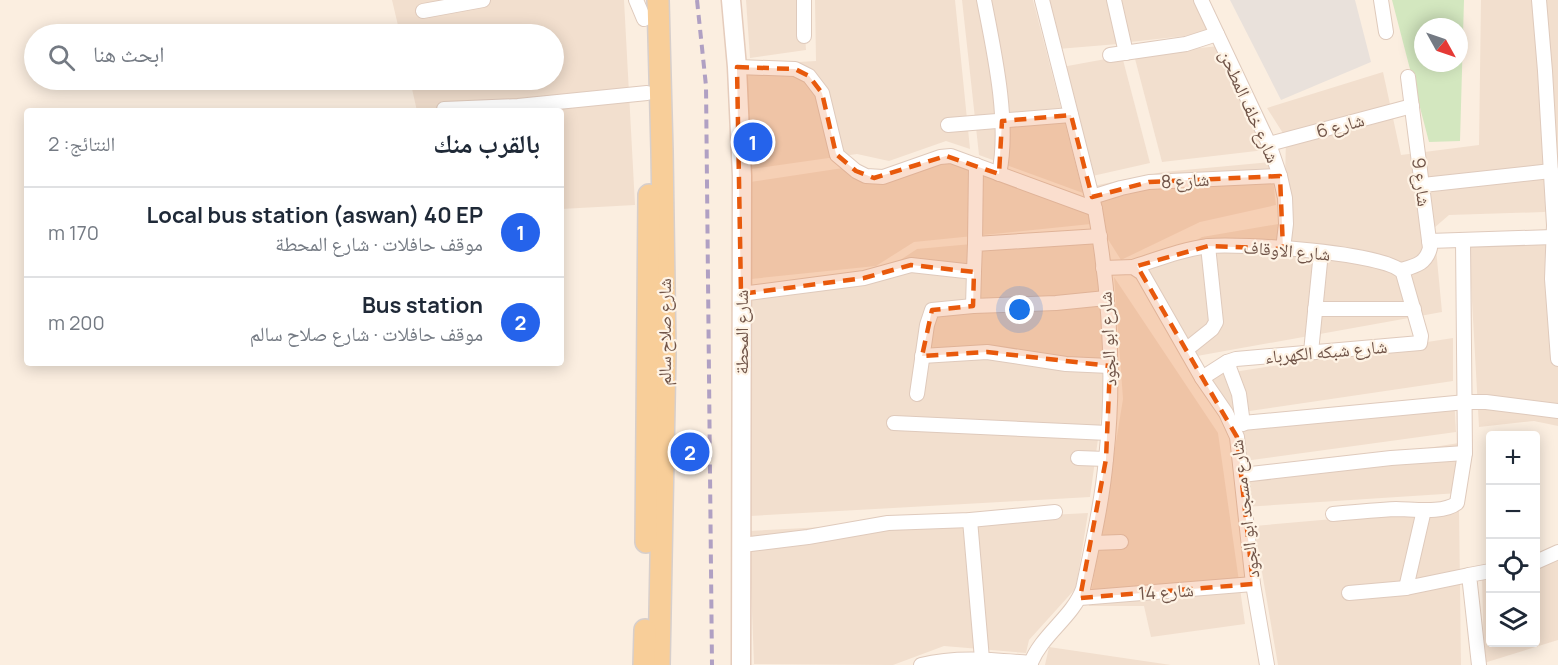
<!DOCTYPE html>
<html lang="ar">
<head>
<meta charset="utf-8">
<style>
	body { margin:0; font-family:Manrope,"Noto Naskh Arabic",sans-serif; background:#f6f6f7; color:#1f2937; direction:rtl }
	.controls { position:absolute; right:18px; bottom:18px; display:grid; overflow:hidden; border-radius:6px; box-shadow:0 3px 15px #0003 }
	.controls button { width:54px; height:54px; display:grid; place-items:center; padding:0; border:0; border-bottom:2px solid #e0e1e3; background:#fff; color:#1f2937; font:30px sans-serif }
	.compass { position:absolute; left:1414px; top:18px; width:54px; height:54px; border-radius:50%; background:#fff; box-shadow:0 3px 15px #0003; rotate:130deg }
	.you { position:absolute; left:1020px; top:310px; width:21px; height:21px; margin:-15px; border:4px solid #fff; border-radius:50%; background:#1a73e8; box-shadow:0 0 0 9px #1a73e833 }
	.badge { display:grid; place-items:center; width:39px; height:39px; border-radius:50%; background:#2563eb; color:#fff; font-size:20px; font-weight:700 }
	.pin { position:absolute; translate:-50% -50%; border:3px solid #fff; box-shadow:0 2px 6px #0006 }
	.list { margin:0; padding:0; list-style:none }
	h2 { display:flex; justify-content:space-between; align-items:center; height:78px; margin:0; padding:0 24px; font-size:26px }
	h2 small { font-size:20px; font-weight:400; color:#747a83 }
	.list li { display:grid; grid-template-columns:39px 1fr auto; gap:18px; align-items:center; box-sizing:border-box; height:90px; padding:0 24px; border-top:2px solid #e0e1e3 }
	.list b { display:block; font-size:22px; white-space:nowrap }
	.list p { margin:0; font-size:20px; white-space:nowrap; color:#747a83 }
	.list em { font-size:20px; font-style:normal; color:#747a83 }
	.icon { flex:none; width:33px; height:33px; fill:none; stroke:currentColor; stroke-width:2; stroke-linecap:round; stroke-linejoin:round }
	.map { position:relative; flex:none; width:1558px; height:665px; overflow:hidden; direction:ltr }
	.search { position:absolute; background:#fff; box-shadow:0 3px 15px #0003; left:24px; top:24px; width:540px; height:66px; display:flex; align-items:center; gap:15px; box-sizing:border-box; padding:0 21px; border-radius:33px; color:#747a83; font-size:22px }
	.panel { position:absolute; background:#fff; box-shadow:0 3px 15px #0003; left:24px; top:108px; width:540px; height:258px; border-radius:6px; direction:rtl }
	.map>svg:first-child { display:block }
	.residential { fill:#f2dfce }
	.industrial { fill:#e9e1db }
	.green { fill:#d3e7bf; fill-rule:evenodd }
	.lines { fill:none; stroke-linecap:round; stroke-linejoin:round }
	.minor-casing { stroke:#dfcabc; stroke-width:16 }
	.secondary-casing { stroke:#e5ccbc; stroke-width:21 }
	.primary-casing { stroke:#d7cfcc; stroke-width:24 }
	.minor { stroke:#fff; stroke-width:14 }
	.secondary { stroke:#fff; stroke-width:18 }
	.primary { stroke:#f8ce99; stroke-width:21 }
	.rail { stroke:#b0a0c3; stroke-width:4; stroke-dasharray:9 6; stroke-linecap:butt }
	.marked { fill:#e8590c; fill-opacity:0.2; stroke:#e8590c; stroke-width:4.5; stroke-dasharray:12 8; stroke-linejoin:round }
	.labels { text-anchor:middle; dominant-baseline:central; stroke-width:4.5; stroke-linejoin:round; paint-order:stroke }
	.street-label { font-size:18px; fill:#705448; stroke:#fef3e5 }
</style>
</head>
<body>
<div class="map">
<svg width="1558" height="665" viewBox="0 0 1558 665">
	<rect width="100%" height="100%" fill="#fbeee0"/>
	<!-- residential -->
	<g class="residential">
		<polygon points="392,0 624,0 635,205 561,209 561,111 417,111 410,80 554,80 554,34 400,34"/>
		<polygon points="746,0 803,0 806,50 750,58"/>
		<polygon points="815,0 955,0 970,149 946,141 889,161 857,154 751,169 747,142 745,65 816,61"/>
		<polygon points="962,0 1033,0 1083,193 979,155"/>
		<polygon points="1045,0 1110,0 1118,44 1058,49"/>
		<polygon points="1118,0 1198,0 1212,33 1130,42"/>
		<polygon points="1481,0 1558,0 1558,209 1544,212 1449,215 1434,228 1442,312 1197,356 1141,273 1202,237 1284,223 1286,138 1267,108 1383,72 1401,155 1479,145"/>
		<polygon points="1219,46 1265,150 1162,162 1134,55"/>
		<polygon points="1122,56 1150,163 1088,177 1062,67"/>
		<polygon points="947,153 1084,201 1091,224 914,242 876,266 751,279 750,182 856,166 889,172"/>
		<polygon points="1271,162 1276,205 1200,222 1121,260 1099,225 1088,187 1163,172"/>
		<polygon points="1091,233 1099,242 1104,395 1090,497 750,516 749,288 879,274 917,249"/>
		<polygon points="1558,243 1558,426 1534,421 1479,427 1469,246"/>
		<polygon points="1114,277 1218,433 1245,624 1151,637 1144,606 1089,606 1123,399"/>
		<polygon points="1453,338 1453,381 1229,414 1202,377"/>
		<polygon points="1454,396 1456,432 1237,462 1232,430"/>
		<polygon points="1459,443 1459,493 1244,507 1239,478"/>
		<polygon points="1459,508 1461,665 1278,665 1254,526"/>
		<polygon points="1088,513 1076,588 1029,640 1026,653 944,646 893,665 754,664 749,531"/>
		<polygon points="1558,557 1558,640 1484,663 1482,574 1490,572 1490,642 1536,642 1536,562"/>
		<polygon points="1049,647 1171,665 1045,665"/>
	</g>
	<!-- industrial -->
	<polygon class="industrial" points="1230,0 1355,0 1371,62 1281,100"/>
	<!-- green -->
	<path class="green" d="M1392 0H1464L1460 141 1429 142ZM1423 27H1459V63H1423Z"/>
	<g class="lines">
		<defs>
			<g id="minor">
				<polyline points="636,0 644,19"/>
				<path d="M984 0C994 51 1010 123 999 174"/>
				<polyline points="1114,0 1126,53"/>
				<polyline points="1201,0 1269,144 1280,176 1285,198 1286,224 1283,249"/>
				<polyline points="1381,0 1386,32"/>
				<polyline points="1539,0 1545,71 1554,225"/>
				<polyline points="423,11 483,0"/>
				<polyline points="804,36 804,0"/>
				<polyline points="1110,55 1186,44 1217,34"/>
				<polyline points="737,67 795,69 809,76 822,93 837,155 856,171 866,176 883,177 940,157 951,156 1095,209"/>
				<polyline points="444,109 518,106 647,93"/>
				<polyline points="948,125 1071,115"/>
				<polyline points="1269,144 1412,106"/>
				<polyline points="1423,185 1551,171"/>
				<polyline points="1092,197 1121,188 1149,182 1280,176"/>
				<polyline points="1558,225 1554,225 1552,279 1558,359"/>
				<polyline points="1429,241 1553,237"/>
				<polyline points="975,244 976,165"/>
				<path d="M1133 267C1158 259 1183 249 1209 246 1238 243 1388 252 1403 273L1421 336 1420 343 1236 359 1227 362 1202 378"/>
				<polyline points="1103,268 1133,267 1142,273 1202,378 1226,413 1237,437 1253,584 1267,665"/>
				<path d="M1401 270C1415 266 1426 264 1430 248L1408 77"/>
				<polyline points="741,294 864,278 911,265 974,272 975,244 1100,236"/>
				<polyline points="973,306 974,272"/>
				<polyline points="1315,309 1414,309"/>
				<polyline points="1187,349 1212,329 1216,322 1208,246"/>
				<polyline points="1311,352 1321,252"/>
				<polyline points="922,356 987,352 1066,364 1110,366"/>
				<polyline points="1227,362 1239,394 1243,424"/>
				<polyline points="917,394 927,325 932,310 973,306 1056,303 1106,298"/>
				<polyline points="894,423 1108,433"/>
				<polyline points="1232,424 1466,402 1486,402 1558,411"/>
				<polyline points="1078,458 1106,459"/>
				<polyline points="1242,475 1391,458 1465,453"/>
				<polyline points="1424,510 1406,588 1469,575"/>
				<path d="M1333 514C1354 512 1375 510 1396 509 1413 509 1443 514 1457 503L1465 453 1463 240"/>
				<polyline points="970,520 982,659"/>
				<polyline points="1093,543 1121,542"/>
				<polyline points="742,545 808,537 888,523 970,520 1055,512"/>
				<polyline points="1536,562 1558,552"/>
				<polyline points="1349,593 1406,588"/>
				<polyline points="1080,598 1253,584"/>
				<path d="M921 665C957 656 994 660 1031 663"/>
				<path d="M1030 665C1041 635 1072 618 1083 589 1092 546 1102 503 1106 459 1115 378 1109 289 1095 209L1042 0"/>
				<polyline points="1479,665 1469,575 1490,571"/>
			</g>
			<polyline id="secondary" points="731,0 737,67 742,176 741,665"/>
			<g id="primary">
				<polyline points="658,0 662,151 665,352 659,665"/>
				<polyline points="646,542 649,195"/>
				<polyline points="644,665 645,630"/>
			</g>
		</defs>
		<!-- minor casing -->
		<use href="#minor" class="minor-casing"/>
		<!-- secondary casing -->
		<use href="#secondary" class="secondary-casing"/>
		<!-- primary casing -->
		<use href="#primary" class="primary-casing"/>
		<!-- minor -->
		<use href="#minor" class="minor"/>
		<!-- secondary -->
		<use href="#secondary" class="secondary"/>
		<!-- primary -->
		<use href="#primary" class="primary"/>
		<!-- rail -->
		<polyline class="rail" points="697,0 706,86 712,665"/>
	</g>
	<!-- marked area -->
	<path class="marked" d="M737 67 795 69 809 76 822 93 836 154 856 171 874 178 946 156 999 174 1002 121 1071 115 1092 197 1149 182 1280 176 1283 249 1208 246 1137 266 1237 437 1253 584 1080 598 1106 459 1110 366 987 352 922 356 932 310 973 306 974 272 911 265 864 278 741 294Z"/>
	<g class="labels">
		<!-- street labels -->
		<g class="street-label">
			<text transform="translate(1250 106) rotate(66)">شارع خلف المطحن</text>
			<text transform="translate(1340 125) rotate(-15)">شارع 6</text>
			<text transform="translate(1185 180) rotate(-3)">شارع 8</text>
			<text transform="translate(1422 182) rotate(83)">شارع 9</text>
			<text transform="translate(1287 250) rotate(5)">شارع الاوقاف</text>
			<text transform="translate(664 332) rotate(-90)">شارع صلاح سالم</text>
			<text transform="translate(741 332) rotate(-90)">شارع المحطة</text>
			<text transform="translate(1107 339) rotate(-93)">شارع ابو الجود</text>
			<text transform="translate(1326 351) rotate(-5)">شارع شبكه الكهرباء</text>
			<text transform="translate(1244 509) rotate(-97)">شارع مسجد ابو الجود</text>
			<text transform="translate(1166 591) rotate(-4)">شارع 14</text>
		</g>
	</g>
</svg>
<div class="controls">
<button>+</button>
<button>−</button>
<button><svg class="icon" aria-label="locate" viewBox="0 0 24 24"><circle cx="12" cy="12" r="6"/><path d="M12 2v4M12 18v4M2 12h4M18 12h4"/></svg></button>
<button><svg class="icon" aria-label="layers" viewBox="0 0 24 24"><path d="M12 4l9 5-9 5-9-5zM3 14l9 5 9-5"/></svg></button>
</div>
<svg class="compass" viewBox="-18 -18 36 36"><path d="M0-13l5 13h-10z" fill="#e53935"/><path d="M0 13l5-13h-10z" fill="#747a83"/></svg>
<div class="you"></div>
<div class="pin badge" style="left:753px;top:142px">1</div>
<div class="pin badge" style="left:690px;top:452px">2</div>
<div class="search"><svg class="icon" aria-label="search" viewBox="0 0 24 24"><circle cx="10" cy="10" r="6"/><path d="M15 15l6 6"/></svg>ابحث هنا</div>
<section class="panel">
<h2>بالقرب منك<small>النتائج: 2</small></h2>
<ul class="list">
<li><span class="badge">1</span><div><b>Local bus station (aswan) 40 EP</b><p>موقف حافلات · شارع المحطة</p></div><em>170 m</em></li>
<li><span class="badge">2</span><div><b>Bus station</b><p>موقف حافلات · شارع صلاح سالم</p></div><em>200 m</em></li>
</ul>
</section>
</div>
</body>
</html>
